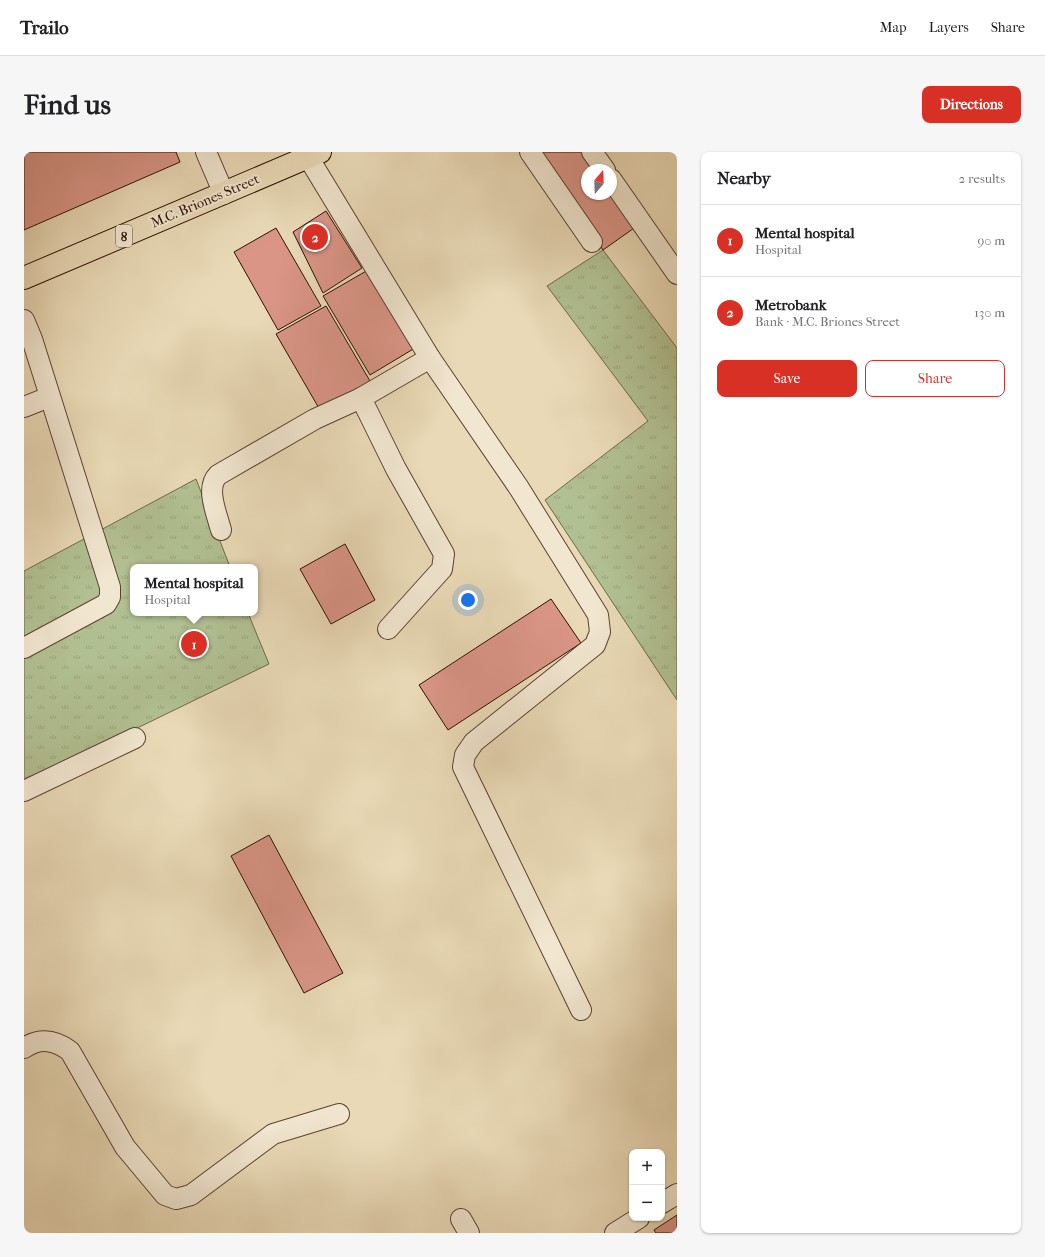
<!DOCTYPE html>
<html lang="en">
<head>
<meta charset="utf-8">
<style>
	body { margin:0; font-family:"IM FELL French Canon",serif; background:#f6f6f6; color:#202124 }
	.controls { position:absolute; right:12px; bottom:12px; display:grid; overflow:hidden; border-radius:8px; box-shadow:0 1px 3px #0004 }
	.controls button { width:36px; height:36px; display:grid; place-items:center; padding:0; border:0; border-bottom:1px solid #e0e0e0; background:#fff; color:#202124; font:20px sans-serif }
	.compass { position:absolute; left:557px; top:12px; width:36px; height:36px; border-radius:50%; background:#fff; box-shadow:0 1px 3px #0004; rotate:19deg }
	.you { position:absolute; left:444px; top:448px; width:14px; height:14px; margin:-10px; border:3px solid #fff; border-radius:50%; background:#1a73e8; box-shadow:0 0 0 6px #1a73e833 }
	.badge { display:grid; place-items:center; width:26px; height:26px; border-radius:50%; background:#d93025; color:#fff; font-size:13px; font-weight:700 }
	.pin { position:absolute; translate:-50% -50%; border:2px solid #fff; box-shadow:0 1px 4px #0006 }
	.popup { position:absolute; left:106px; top:412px; width:128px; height:52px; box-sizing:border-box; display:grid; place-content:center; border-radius:8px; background:#fff; filter:drop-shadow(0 1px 3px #0005); font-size:13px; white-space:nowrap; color:#757577 }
	.popup b { font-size:15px; color:#202124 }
	.popup::after { content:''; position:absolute; left:50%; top:100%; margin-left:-8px; border:8px solid transparent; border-top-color:#fff }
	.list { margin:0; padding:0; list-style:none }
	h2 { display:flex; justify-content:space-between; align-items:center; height:52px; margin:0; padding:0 16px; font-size:17px }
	h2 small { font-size:13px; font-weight:400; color:#757577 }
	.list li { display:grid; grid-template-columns:26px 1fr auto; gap:12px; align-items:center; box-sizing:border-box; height:72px; padding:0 16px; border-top:1px solid #e0e0e0 }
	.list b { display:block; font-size:15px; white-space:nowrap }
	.list p { margin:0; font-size:13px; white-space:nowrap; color:#757577 }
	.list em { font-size:13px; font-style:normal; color:#757577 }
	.actions { display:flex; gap:8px; padding:12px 16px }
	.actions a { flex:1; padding:9px 0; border:1px solid #d93025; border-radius:8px; text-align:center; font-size:14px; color:#d93025 }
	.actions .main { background:#d93025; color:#fff }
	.map { position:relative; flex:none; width:653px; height:1081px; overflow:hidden; border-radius:8px }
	header { display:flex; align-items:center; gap:24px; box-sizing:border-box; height:56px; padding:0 20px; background:#fff; border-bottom:1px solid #e0e0e0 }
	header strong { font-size:19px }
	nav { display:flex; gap:22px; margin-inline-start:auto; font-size:14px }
	.intro { display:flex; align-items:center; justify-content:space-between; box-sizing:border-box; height:96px; padding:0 24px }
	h1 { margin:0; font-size:28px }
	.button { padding:10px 18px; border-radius:8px; background:#d93025; color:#fff; font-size:14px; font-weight:700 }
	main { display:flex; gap:24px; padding:0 24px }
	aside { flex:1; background:#fff; border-radius:8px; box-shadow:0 1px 3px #0004 }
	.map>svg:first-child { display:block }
	.grass { fill:url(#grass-tufts); stroke:#6f6849 }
	.building { fill:#da9587; stroke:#2d1000 }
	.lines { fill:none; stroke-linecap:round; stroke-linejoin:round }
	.minor-casing { stroke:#5c422e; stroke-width:22 }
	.major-casing { stroke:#2d1000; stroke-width:24 }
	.minor { stroke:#f1e6d0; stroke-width:20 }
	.major { stroke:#e9d9b6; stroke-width:22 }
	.labels { text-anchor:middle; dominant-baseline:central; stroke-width:4; stroke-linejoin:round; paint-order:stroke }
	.shield { fill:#f1e6d0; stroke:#68503e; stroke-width:1 }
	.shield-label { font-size:13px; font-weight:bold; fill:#2d1000 }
	.street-label { font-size:14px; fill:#2d1000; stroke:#f1e6d0 }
</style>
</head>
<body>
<header>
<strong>Trailo</strong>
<nav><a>Map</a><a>Layers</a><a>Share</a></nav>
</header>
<div class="intro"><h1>Find us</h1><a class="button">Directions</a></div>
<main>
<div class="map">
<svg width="653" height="1081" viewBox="0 0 653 1081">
	<defs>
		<pattern id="grass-tufts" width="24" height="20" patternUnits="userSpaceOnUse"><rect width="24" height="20" fill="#b1c092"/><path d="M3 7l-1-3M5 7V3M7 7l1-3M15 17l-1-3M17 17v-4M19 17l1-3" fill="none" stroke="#99a47c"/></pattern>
	</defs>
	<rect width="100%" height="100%" fill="#e9d9b6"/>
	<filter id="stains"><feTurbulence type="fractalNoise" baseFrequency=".005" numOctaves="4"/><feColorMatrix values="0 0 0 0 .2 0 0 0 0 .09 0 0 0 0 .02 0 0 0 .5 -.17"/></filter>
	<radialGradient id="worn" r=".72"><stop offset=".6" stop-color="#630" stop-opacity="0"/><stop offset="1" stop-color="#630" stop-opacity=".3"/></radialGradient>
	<!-- grass -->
	<g class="grass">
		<polygon points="579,98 653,196 653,548 521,348 624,269 523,134"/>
		<polygon points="172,327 206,415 109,415 109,461 224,461 245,512 0,631 0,419"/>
	</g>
	<!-- building -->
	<g class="building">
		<polygon points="0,0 152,0 156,10 0,78"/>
		<polygon points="512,0 562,0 574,18 563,18 563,42 587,42 613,74 579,98"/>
		<polygon points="302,59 338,116 299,141 269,80"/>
		<polygon points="252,76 297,154 254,178 210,100"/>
		<polygon points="344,118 391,196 346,223 299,144"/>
		<polygon points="302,154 346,229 296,258 252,182"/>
		<polygon points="321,392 351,448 307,472 276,417"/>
		<polygon points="527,447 557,491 424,578 395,533"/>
		<polygon points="245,683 319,821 280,841 207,704"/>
		<polygon points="653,1063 653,1081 632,1081 630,1078"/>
	</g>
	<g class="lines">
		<defs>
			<g id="minor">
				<polyline points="182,0 200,42"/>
				<polyline points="506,0 568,90"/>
				<polyline points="568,0 581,18"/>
				<polyline points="284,5 406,206 495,336 574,463 576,480 571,493 450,590 441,603 439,615 557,858"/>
				<polyline points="587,27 653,122"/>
				<polyline points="0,168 8,187 86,435 86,445 82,452 0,496"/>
				<polyline points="0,255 25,245"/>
				<path d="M197 378C193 362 181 336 194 323L291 267 337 246"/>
				<polyline points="364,477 418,417 420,402 372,317 337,246 406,206"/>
				<polyline points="0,639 111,586"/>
				<path d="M0 896C17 885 31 888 46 899L101 995 141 1043 152 1047 167 1043 249 982 315 962"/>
				<polyline points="638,1051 653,1042"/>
				<polyline points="437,1067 445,1081"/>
				<polyline points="591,1081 615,1066"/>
			</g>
			<polyline id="major" points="0,126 296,0"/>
		</defs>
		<!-- minor casing -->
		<use href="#minor" class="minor-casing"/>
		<!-- major casing -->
		<use href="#major" class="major-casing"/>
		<!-- minor -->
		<use href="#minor" class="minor"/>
		<!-- major -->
		<use href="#major" class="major"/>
	</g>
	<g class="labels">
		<!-- shield labels -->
		<rect class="shield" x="92" y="73" width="16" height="22" rx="3"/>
		<g class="shield-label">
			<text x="100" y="84">8</text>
		</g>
		<!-- street labels -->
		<g class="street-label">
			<text transform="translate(181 49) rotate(-23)">M.C. Briones Street</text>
		</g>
	</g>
	<rect width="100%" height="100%" filter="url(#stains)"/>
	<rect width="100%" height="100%" fill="url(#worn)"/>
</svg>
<div class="controls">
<button>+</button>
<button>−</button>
</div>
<svg class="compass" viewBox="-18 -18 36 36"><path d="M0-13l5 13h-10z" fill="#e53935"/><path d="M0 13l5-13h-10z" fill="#757577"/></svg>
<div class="you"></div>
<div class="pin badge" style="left:170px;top:492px">1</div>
<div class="popup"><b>Mental hospital</b>Hospital</div>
<div class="pin badge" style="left:291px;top:85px">2</div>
</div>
<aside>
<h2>Nearby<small>2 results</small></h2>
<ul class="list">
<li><span class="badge">1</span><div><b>Mental hospital</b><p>Hospital</p></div><em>90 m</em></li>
<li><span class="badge">2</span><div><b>Metrobank</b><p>Bank · M.C. Briones Street</p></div><em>130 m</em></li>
</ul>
<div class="actions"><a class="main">Save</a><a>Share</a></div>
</aside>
</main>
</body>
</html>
